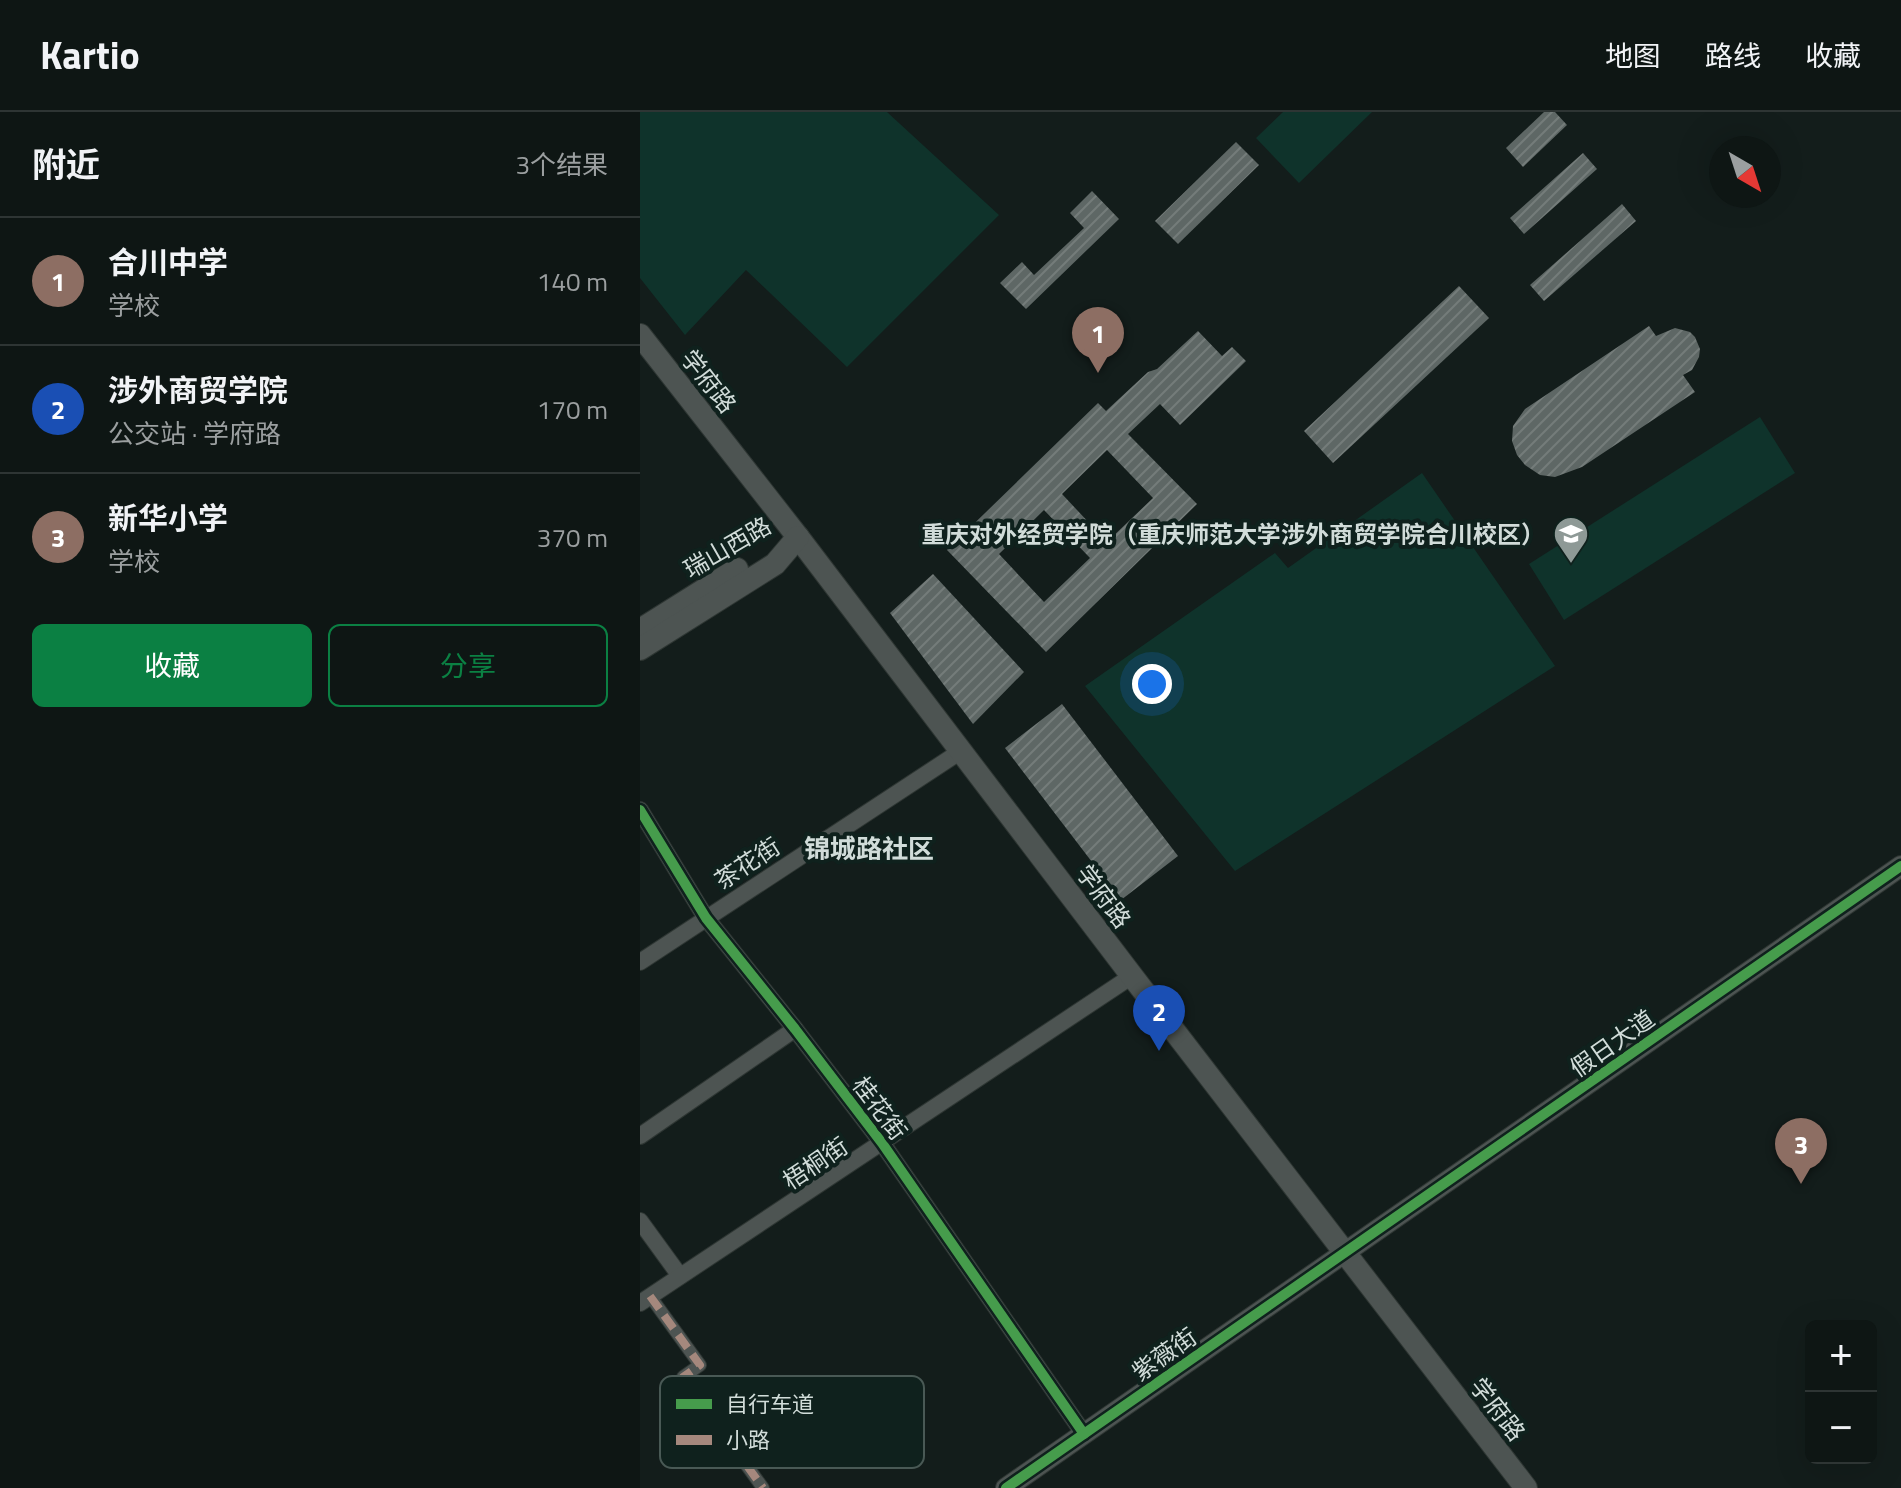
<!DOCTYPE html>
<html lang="zh">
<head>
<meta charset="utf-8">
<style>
	body { margin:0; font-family:"Titillium Web","Noto Sans SC",sans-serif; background:#1c2322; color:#f1f3f6 }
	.controls { position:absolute; right:24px; bottom:24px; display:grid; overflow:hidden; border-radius:12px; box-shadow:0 8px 32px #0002 }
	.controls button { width:72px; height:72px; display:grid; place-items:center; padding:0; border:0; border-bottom:2px solid #2e3534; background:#0e1614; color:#f1f3f6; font:40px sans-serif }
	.compass { position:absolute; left:1069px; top:24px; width:72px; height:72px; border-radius:50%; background:#0e1614; box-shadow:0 8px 32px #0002; rotate:141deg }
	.you { position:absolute; left:512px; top:572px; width:28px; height:28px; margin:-20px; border:6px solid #fff; border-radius:50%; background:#1a73e8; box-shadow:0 0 0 12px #1a73e833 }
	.badge { display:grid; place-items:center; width:52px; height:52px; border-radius:50%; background:#0b8043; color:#fff; font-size:26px; font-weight:700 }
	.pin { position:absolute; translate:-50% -66px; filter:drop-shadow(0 2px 4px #0008) }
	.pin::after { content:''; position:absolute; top:42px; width:28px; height:24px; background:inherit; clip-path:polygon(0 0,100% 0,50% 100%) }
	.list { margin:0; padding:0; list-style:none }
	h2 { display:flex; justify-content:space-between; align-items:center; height:104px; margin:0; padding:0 32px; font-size:34px }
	h2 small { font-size:26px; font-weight:400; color:#9b9fa0 }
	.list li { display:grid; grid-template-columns:52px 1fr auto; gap:24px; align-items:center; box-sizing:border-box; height:128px; padding:0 32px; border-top:2px solid #2e3534 }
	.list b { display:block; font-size:30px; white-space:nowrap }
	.list p { margin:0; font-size:26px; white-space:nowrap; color:#9b9fa0 }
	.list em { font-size:26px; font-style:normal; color:#9b9fa0 }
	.actions { display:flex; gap:16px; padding:24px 32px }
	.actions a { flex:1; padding:18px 0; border:2px solid #0b8043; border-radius:12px; text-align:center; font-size:28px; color:#0b8043 }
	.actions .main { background:#0b8043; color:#fff }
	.map { position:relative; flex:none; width:1261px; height:1376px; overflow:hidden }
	header { display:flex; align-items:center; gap:48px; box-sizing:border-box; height:112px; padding:0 40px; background:#0e1614; border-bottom:2px solid #2e3534 }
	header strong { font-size:38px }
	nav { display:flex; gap:44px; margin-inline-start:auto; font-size:28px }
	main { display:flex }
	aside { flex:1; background:#0e1614 }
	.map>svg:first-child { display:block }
	.green { fill:#0f332b }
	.building { fill:url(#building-hatch); fill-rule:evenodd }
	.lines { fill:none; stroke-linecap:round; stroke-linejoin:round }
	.pedestrian-casing { stroke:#2e3633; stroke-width:14 }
	.minor-casing { stroke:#2e3633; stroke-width:18 }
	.tertiary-casing { stroke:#2e3633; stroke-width:22 }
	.secondary-casing { stroke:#2e3633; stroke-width:24 }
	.pedestrian { stroke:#4d5452; stroke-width:12 }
	.minor { stroke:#4d5452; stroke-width:16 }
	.tertiary { stroke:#4d5452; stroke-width:20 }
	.secondary { stroke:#4d5452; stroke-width:22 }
	.quiet { stroke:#a5887d; stroke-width:8; stroke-dasharray:16 8; stroke-linecap:butt }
	.cycleway-casing { stroke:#0f211d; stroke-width:15 }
	.cycleway { stroke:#469c4c; stroke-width:10 }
	.labels { text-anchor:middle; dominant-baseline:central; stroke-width:8; stroke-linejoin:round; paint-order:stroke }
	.street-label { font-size:24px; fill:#d1dcd9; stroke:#0f211d }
	.poi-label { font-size:24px; font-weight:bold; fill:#d1dcd9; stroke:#0f211d; text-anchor:end }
	.neighbourhood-label { font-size:26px; font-weight:bold; fill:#d1dcd9; stroke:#0f211d }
	.key { fill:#0f211d; stroke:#495955; stroke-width:2 }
	.key-label { font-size:22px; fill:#d1dcd9 }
</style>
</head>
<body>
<header>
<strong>Kartio</strong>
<nav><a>地图</a><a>路线</a><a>收藏</a></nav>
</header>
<main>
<aside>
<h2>附近<small>3个结果</small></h2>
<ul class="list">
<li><span class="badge" style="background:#8d6e63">1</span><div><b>合川中学</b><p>学校</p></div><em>140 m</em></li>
<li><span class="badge" style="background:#1a4fb4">2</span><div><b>涉外商贸学院</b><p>公交站 · 学府路</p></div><em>170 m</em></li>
<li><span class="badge" style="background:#8d6e63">3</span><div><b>新华小学</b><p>学校</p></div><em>370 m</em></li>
</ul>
<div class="actions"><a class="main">收藏</a><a>分享</a></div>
</aside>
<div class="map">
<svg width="1261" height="1376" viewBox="0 0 1261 1376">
	<defs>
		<pattern id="building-hatch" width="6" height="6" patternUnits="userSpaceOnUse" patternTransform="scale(2)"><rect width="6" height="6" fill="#5e6765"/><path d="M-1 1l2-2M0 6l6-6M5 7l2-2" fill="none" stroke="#747c7a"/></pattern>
	</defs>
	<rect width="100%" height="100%" fill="#131d1b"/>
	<!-- green -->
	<g class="green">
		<polygon points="0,0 247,0 359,103 207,255 106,158 45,223 0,166"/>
		<polygon points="643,0 732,0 659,71 616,26"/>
		<polygon points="1120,305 1155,361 924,508 889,452"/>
		<polygon points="782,361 915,554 595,759 445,574 635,441 648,456"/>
	</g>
	<!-- building -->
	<g class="building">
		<polygon points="904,0 915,0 927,13 883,55 866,36"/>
		<polygon points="596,30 619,53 538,132 515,109"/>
		<polygon points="943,41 957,57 884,122 870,106"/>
		<polygon points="452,79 479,107 386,197 360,171 382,150 394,163 444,116 430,101"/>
		<polygon points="982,92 996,109 904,189 890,173"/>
		<polygon points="819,174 849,206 693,351 664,319"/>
		<polygon points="1009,214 1016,224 1035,216 1050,220 1055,225 1060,237 1059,245 1052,258 1043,263 1055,280 942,355 915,365 900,363 885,353 877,343 872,329 873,314 885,297"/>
		<path d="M558 219 582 244 592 235 606 249 540 313 520 292 488 322 557 392 406 540 307 438 458 291 466 299 508 260 517 257ZM467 338 513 386 467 430 422 382ZM404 398 450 446 404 490 359 442Z"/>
		<polygon points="293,462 384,560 333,612 250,501"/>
		<polygon points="422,592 538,744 481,788 365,636"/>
	</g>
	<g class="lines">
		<defs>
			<polyline id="pedestrian" points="10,1184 60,1253 43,1265 123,1376"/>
			<g id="minor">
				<polyline points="0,698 66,806 155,917 242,1031 444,1322"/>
				<polyline points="0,850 321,639"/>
				<polyline points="0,1024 155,917"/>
				<polyline points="0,1109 40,1164"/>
				<polyline points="0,1191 492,864"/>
			</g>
			<polyline id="tertiary" points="366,1376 1261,754"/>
			<g id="secondary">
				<polyline points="0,223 158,425 492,864 886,1376"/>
				<polyline points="0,518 97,457"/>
				<polyline points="0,537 135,452 158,425"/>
			</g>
		</defs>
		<!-- pedestrian casing -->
		<use href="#pedestrian" class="pedestrian-casing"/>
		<!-- minor casing -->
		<use href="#minor" class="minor-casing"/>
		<!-- tertiary casing -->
		<use href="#tertiary" class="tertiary-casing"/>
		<!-- secondary casing -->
		<use href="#secondary" class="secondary-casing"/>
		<!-- pedestrian -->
		<use href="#pedestrian" class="pedestrian"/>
		<!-- minor -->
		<use href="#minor" class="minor"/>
		<!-- tertiary -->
		<use href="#tertiary" class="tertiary"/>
		<!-- secondary -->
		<use href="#secondary" class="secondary"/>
		<!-- quiet -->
		<polyline class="quiet" points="10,1184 60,1253 43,1265 123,1376"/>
		<defs>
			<g id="cycleway">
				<polyline points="0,698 66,806 155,917 242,1031 444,1322"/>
				<polyline points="366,1376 1261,754"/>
			</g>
		</defs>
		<!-- cycleway casing -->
		<use href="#cycleway" class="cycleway-casing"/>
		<!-- cycleway -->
		<use href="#cycleway" class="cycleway"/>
	</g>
	<!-- icons -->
	<defs>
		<symbol id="university-pin" viewBox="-11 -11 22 30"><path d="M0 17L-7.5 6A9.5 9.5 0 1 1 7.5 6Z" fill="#8e9996" stroke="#0f211d"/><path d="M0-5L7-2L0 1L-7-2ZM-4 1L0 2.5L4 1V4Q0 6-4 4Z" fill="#fff"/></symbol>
	</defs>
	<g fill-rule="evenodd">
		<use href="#university-pin" x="911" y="402" width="40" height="54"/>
	</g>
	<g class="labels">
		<!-- street labels -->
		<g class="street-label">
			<text transform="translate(69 269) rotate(52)">学府路</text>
			<text transform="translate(87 435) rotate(-30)">瑞山西路</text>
			<text transform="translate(107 751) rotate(-33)">茶花街</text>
			<text transform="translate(464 784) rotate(53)">学府路</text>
			<text transform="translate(972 931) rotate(-35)">假日大道</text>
			<text transform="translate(240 996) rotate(53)">桂花街</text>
			<text transform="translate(175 1051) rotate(-34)">梧桐街</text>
			<text transform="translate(524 1242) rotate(-35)">紫薇街</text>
			<text transform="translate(858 1297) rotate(52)">学府路</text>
		</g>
		<!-- poi labels -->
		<g class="poi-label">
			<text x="905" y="422">重庆对外经贸学院（重庆师范大学涉外商贸学院合川校区）</text>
		</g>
		<!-- neighbourhood labels -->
		<g class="neighbourhood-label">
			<text x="229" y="736">锦城路社区</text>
		</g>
	</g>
	<!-- legend -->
	<rect x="20" y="1264" width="264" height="92" rx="12" class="key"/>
	<rect x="36" y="1287" width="36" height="10" fill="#469c4c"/>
	<rect x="36" y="1323" width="36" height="10" fill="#a5887d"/>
	<g class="key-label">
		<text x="86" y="1300">自行车道</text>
		<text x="86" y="1336">小路</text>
	</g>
</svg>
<div class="controls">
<button>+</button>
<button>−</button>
</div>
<svg class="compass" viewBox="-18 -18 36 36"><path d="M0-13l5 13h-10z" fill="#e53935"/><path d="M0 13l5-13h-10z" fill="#9b9fa0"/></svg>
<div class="you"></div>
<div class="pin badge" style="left:458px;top:261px;background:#8d6e63">1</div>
<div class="pin badge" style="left:519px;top:939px;background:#1a4fb4">2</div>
<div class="pin badge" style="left:1161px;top:1072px;background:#8d6e63">3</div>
</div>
</main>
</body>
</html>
